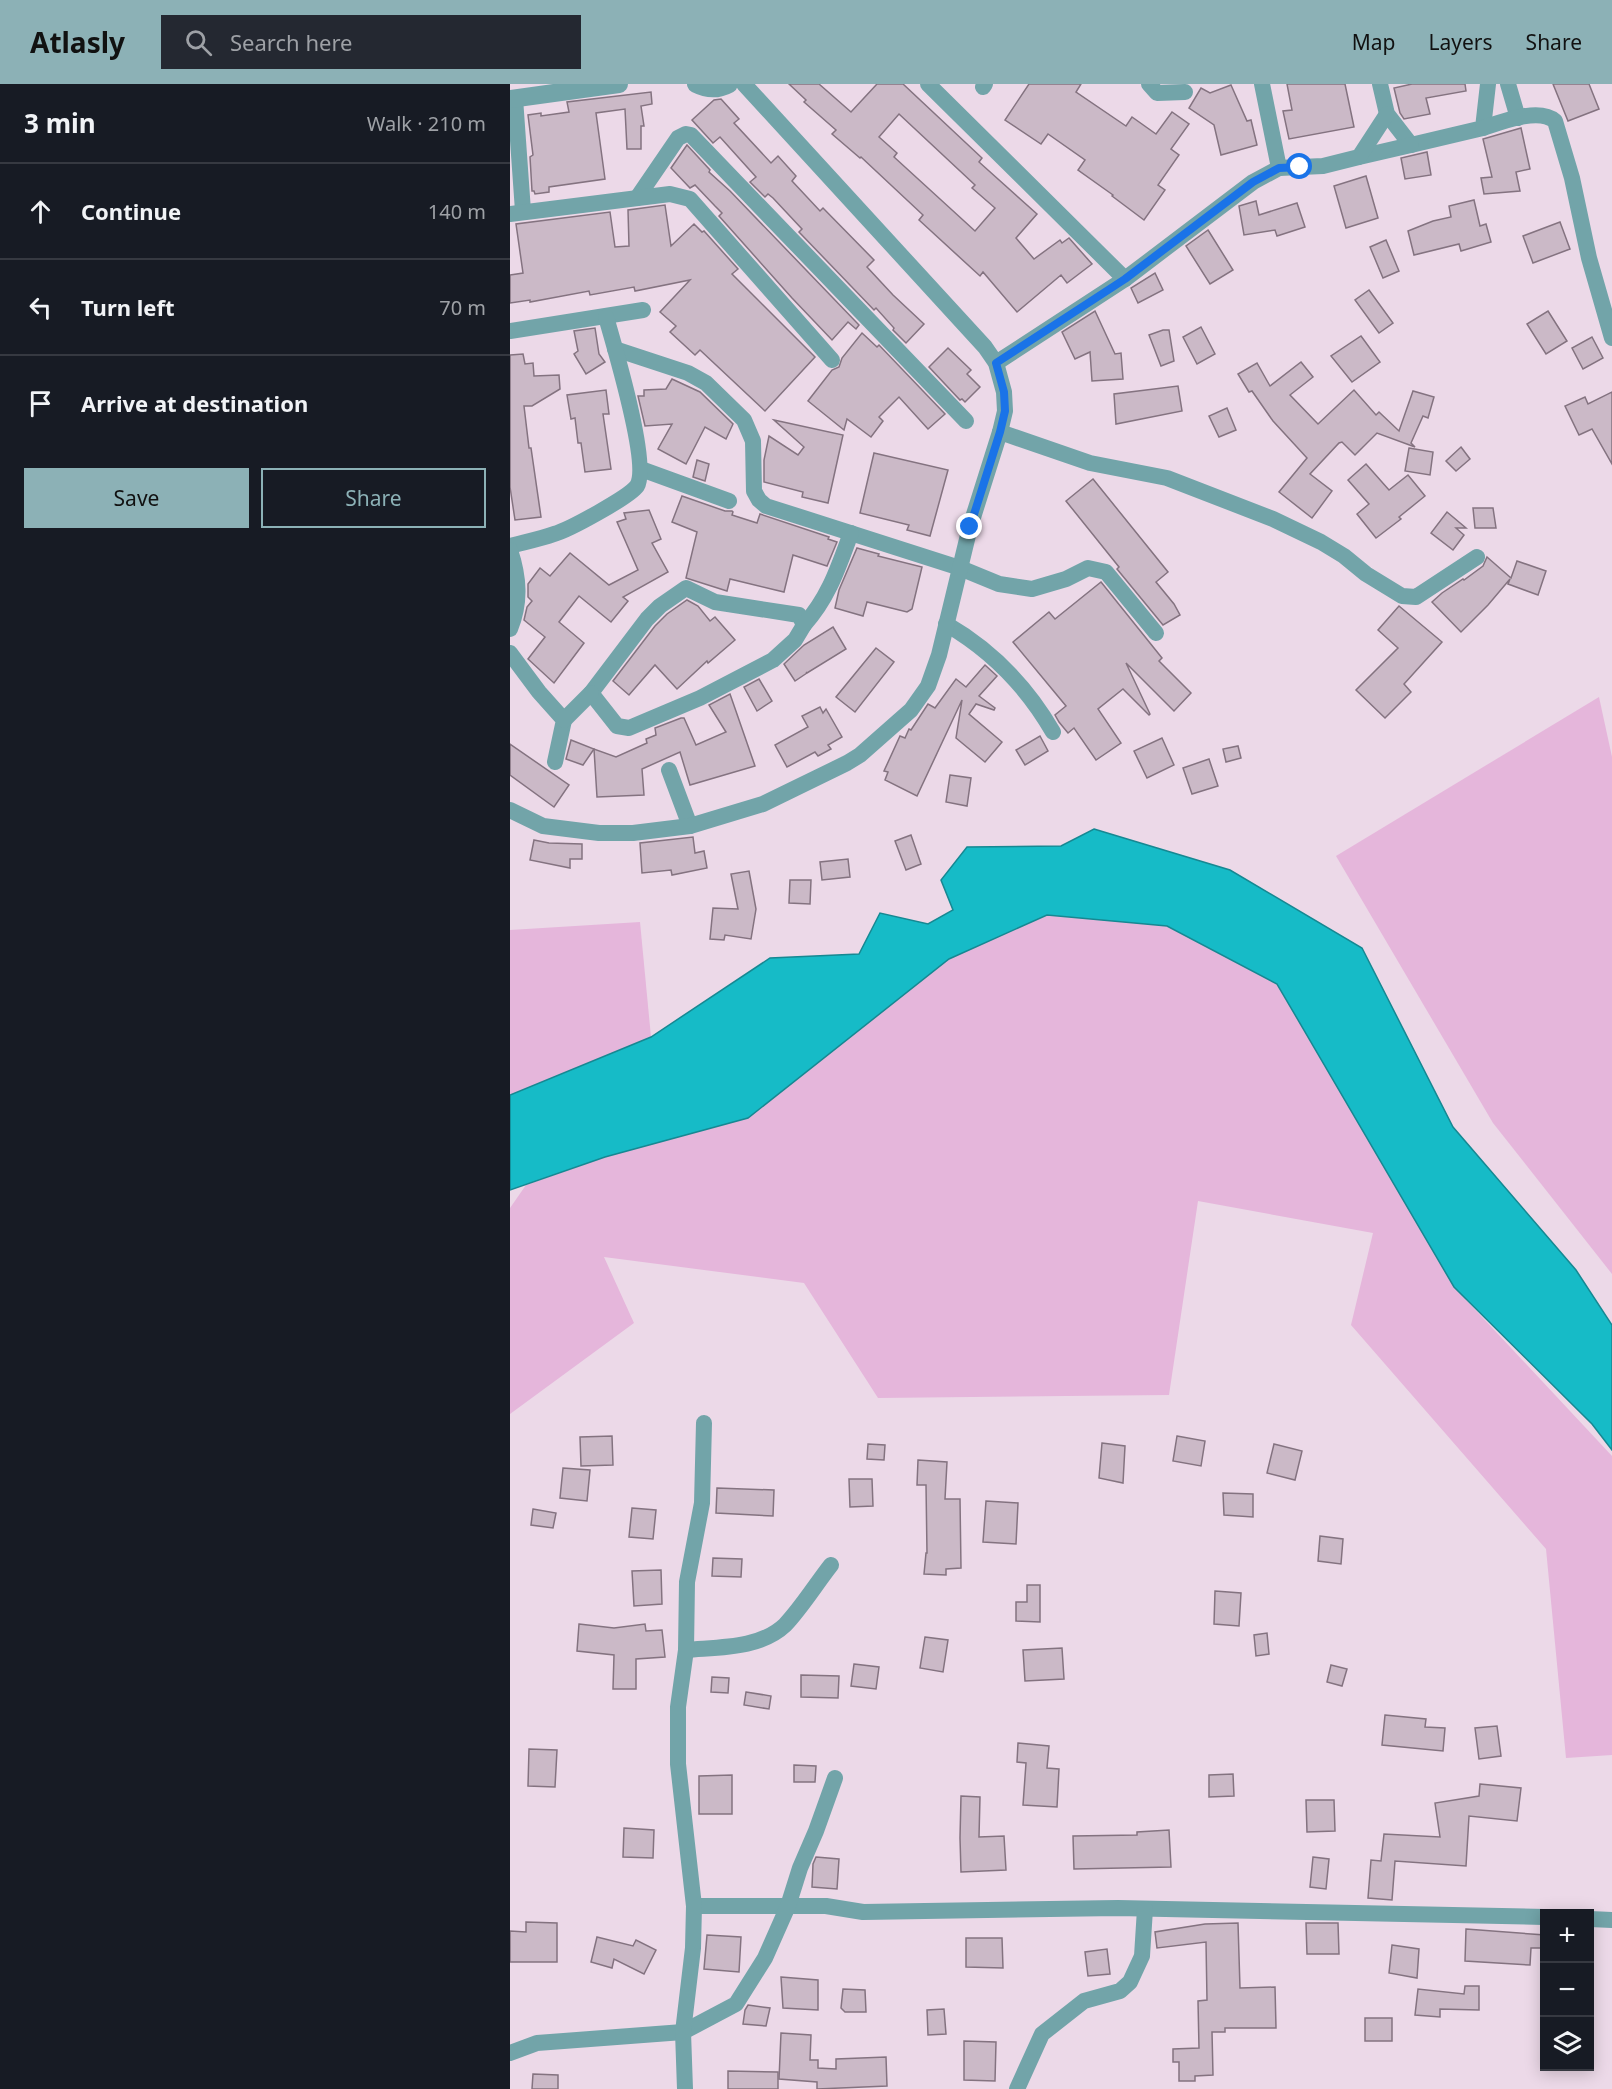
<!DOCTYPE html>
<html lang="en">
<head>
<meta charset="utf-8">
<style>
	body { margin:0; font-family:"Noto Sans",sans-serif; background:#242831; color:#f1f3f6 }
	.controls { position:absolute; right:18px; bottom:18px; display:grid; overflow:hidden; border-radius:0px; box-shadow:0 3px 15px #0003 }
	.controls button { width:54px; height:54px; display:grid; place-items:center; padding:0; border:0; border-bottom:2px solid #363941; background:#171b24; color:#f1f3f6; font:30px sans-serif }
	.stop { position:absolute; width:18px; height:18px; margin:-14px; border:4px solid #1a73e8; border-radius:50%; background:#fff }
	.stop.end { background:#1a73e8; border-color:#fff; box-shadow:0 2px 6px #0008 }
	.list { margin:0; padding:0; list-style:none }
	h2 { display:flex; justify-content:space-between; align-items:center; height:78px; margin:0; padding:0 24px; font-size:26px }
	h2 small { font-size:20px; font-weight:400; color:#9ea1a6 }
	.list li { display:grid; grid-template-columns:39px 1fr auto; gap:18px; align-items:center; box-sizing:border-box; height:96px; padding:0 24px; border-top:2px solid #363941 }
	.list b { display:block; font-size:22px; white-space:nowrap }
	.list em { font-size:20px; font-style:normal; color:#9ea1a6 }
	.actions { display:flex; gap:12px; padding:18px 24px }
	.actions a { flex:1; padding:14px 0; border:2px solid #8cb1b6; border-radius:0px; text-align:center; font-size:21px; color:#8cb1b6 }
	.actions .main { background:#8cb1b6; color:#111 }
	.icon { flex:none; width:33px; height:33px; fill:none; stroke:currentColor; stroke-width:2; stroke-linecap:round; stroke-linejoin:round }
	.map { position:relative; flex:none; width:1102px; height:2005px; overflow:hidden }
	header { display:flex; align-items:center; gap:36px; box-sizing:border-box; height:84px; padding:0 30px; background:#8cb1b6; color:#111 }
	header strong { font-size:28px }
	nav { display:flex; gap:33px; margin-inline-start:auto; font-size:21px }
	.search { width:420px; height:54px; background:#242831; display:flex; align-items:center; gap:15px; box-sizing:border-box; padding:0 21px; border-radius:0px; color:#9ea1a6; font-size:22px }
	main { display:flex }
	aside { flex:1; background:#171b24 }
	.map>svg:first-child { display:block }
	.green { fill:#e5b6db }
	.water { fill:#16bbc7; stroke:#168892; stroke-width:1.5 }
	.building { fill:#cbb9c7; stroke:#847380; stroke-width:1.5; fill-rule:evenodd }
	.lines { fill:none; stroke-linecap:round; stroke-linejoin:round }
	.minor { stroke:#72a4a9; stroke-width:16 }
	.tertiary { stroke:#72a4a9; stroke-width:18 }
	.route { stroke:#1a73e8; stroke-width:8 }
</style>
</head>
<body>
<header>
<strong>Atlasly</strong>
<div class="search"><svg class="icon" aria-label="search" viewBox="0 0 24 24"><circle cx="10" cy="10" r="6"/><path d="M15 15l6 6"/></svg>Search here</div>
<nav><a>Map</a><a>Layers</a><a>Share</a></nav>
</header>
<main>
<aside>
<h2>3 min<small>Walk · 210 m</small></h2>
<ul class="list">
<li><svg class="icon" aria-label="ahead" viewBox="0 0 24 24"><path d="M12 20V5M6 11l6-6 6 6"/></svg><div><b>Continue</b></div><em>140 m</em></li>
<li><svg class="icon" aria-label="left" viewBox="0 0 24 24"><path d="M17 20v-9H6M10 6l-5 5 5 5"/></svg><div><b>Turn left</b></div><em>70 m</em></li>
<li><svg class="icon" aria-label="arrive" viewBox="0 0 24 24"><path d="M6 21V4h12l-3 4 3 4H6"/></svg><div><b>Arrive at destination</b></div></li>
</ul>
<div class="actions"><a class="main">Save</a><a>Share</a></div>
</aside>
<div class="map">
<svg width="1102" height="2005" viewBox="0 0 1102 2005">
	<rect width="100%" height="100%" fill="#ecd9e8"/>
	<!-- green -->
	<g class="green">
		<polygon points="1089,613 1102,673 1102,1190 983,1039 826,772"/>
		<polygon points="537,831 657,842 767,900 944,1203 1102,1372 1102,1671 1056,1674 1036,1465 841,1241 863,1149 688,1117 659,1311 368,1314 294,1199 94,1173 124,1239 0,1330 0,1124 16,1101 95,1073 238,1034 439,875"/>
		<polygon points="130,838 141,953 0,1011 0,846"/>
	</g>
	<!-- water -->
	<polygon class="water" points="584,745 720,786 852,864 943,1043 1066,1186 1102,1241 1102,1366 1082,1340 944,1203 767,900 657,842 537,831 439,875 238,1034 95,1073 0,1106 0,1011 141,953 260,874 349,870 370,829 418,840 443,826 431,796 457,763 551,762"/>
	<!-- building -->
	<g class="building">
		<path d="M279 0H309L341 28 367 0H393L472 74 469 78 527 130 506 154 524 175 550 156 552 159 559 154 582 180 557 199 551 191 507 228 473 188 470 192 409 136 413 131 351 73 350 74 322 50 326 46 294 18 296 16ZM389 30 465 101 462 104 485 124 465 147 384 73 387 69 369 53Z"/>
		<polygon points="519,0 571,0 566,8 616,42 622,33 646,50 662,28 679,40 661,65 669,71 648,101 655,106 634,136 602,112 603,111 568,86 575,76 538,50 531,60 495,36"/>
		<polygon points="777,0 835,0 844,43 779,55 773,27 782,26"/>
		<polygon points="902,0 955,0 956,7 916,14 920,30 894,35 890,29 884,4"/>
		<polygon points="1043,0 1079,0 1089,25 1058,37"/>
		<polygon points="721,1 737,37 741,36 747,61 711,71 704,41 679,24 691,4 700,9"/>
		<polygon points="141,8 142,20 131,22 134,42 131,42 131,65 117,65 115,25 86,29 95,95 39,103 39,108 25,110 24,107 22,107 20,73 23,71 18,31 31,29 31,32 59,28 57,18"/>
		<polygon points="211,15 229,35 224,39 261,79 268,72 286,92 282,97 310,127 313,124 364,176 357,183 383,211 414,240 396,259 383,246 384,244 366,224 364,226 289,148 292,145 263,114 258,110 255,113 240,98 246,93 210,53 203,59 182,36 204,16"/>
		<polygon points="1011,44 1020,85 1006,88 1010,107 974,110 971,94 982,93 973,55"/>
		<polygon points="177,61 200,86 199,88 220,107 349,241 346,245 338,238 322,256 282,214 209,132 212,129 205,122 185,101 180,104 161,84"/>
		<polygon points="917,68 921,91 895,95 891,74"/>
		<polygon points="856,92 868,134 836,144 824,102"/>
		<polygon points="964,116 970,142 976,140 981,158 951,167 949,160 904,171 898,147 923,137 941,133 939,122"/>
		<polygon points="746,117 749,131 787,119 795,143 767,152 765,146 734,151 729,122"/>
		<polygon points="155,121 161,162 184,140 192,148 194,147 228,185 222,190 305,273 255,327 190,266 185,271 160,248 166,242 150,228 180,196 125,207 124,203 80,211 79,207 20,218 20,216 0,219 0,191 13,189 6,140 100,128 105,163 119,162 118,126"/>
		<polygon points="1050,138 1060,165 1023,179 1013,152"/>
		<polygon points="698,146 723,186 700,200 676,162"/>
		<polygon points="876,156 889,187 873,194 860,163"/>
		<polygon points="645,189 653,206 628,219 621,204"/>
		<polygon points="859,206 883,239 869,249 845,216"/>
		<polygon points="585,227 605,270 611,269 613,295 582,297 580,268 565,275 552,248"/>
		<polygon points="1038,227 1057,257 1036,270 1017,240"/>
		<polygon points="691,243 705,270 687,280 673,253"/>
		<polygon points="85,244 89,270 95,278 76,290 64,270 68,267 64,247"/>
		<polygon points="653,246 659,246 664,277 651,282 639,251"/>
		<polygon points="352,249 367,263 369,261 435,330 418,345 389,313 369,333 373,337 361,353 337,335 334,346 298,317 322,286 329,283 332,274"/>
		<polygon points="851,252 870,278 842,298 821,272"/>
		<polygon points="1082,253 1093,274 1073,285 1062,264"/>
		<polygon points="438,264 461,286 457,290 470,303 455,318 452,315 450,316 419,283"/>
		<polygon points="13,270 15,280 23,279 24,292 49,291 50,305 22,322 14,322 19,364 21,364 31,433 5,436 0,403 0,271"/>
		<polygon points="791,278 803,293 780,311 808,340 844,306 866,331 869,328 889,347 903,307 924,313 918,334 913,332 901,359 905,363 867,349 845,371 832,358 829,359 800,390 822,407 802,434 769,408 797,374 763,337 742,307 739,308 728,290 747,279 760,302"/>
		<polygon points="162,295 190,308 223,340 216,355 195,343 176,380 148,365 162,340 135,342 128,312 134,312 134,306 156,305"/>
		<polygon points="668,302 672,327 606,340 604,310"/>
		<polygon points="96,306 99,330 93,330 101,385 75,388 71,359 68,359 65,334 61,335 57,311"/>
		<polygon points="1102,308 1102,380 1082,345 1069,351 1055,322 1075,313 1078,320"/>
		<polygon points="717,324 726,346 709,353 699,332"/>
		<polygon points="264,336 333,351 318,419 292,413 293,408 254,398 254,376 259,352 288,371 294,363"/>
		<polygon points="951,363 960,375 946,387 936,377"/>
		<polygon points="899,364 923,368 920,391 895,387"/>
		<polygon points="364,369 438,386 420,452 397,446 399,441 350,429"/>
		<polygon points="187,376 199,380 195,397 183,393"/>
		<polygon points="856,380 879,406 898,391 915,412 889,433 891,435 866,454 847,430 859,420 838,396"/>
		<polygon points="583,395 658,488 646,498 664,520 670,531 653,541 607,485 609,483 556,417"/>
		<polygon points="172,412 215,427 222,427 223,428 222,431 247,439 250,430 319,453 318,455 327,458 317,482 283,471 274,508 220,495 217,507 176,494 187,448 162,438"/>
		<polygon points="963,424 983,424 986,444 965,444"/>
		<polygon points="139,426 151,455 142,459 158,488 113,513 118,517 101,538 69,512 49,538 74,559 44,599 18,575 35,553 14,536 17,523 22,517 18,513 18,500 30,484 40,492 60,469 99,501 128,486 107,438 116,435 114,429"/>
		<polygon points="937,428 956,444 946,444 954,451 943,466 921,449"/>
		<polygon points="347,464 369,470 368,472 412,483 402,525 397,528 357,518 353,532 325,524 329,506"/>
		<polygon points="977,473 1001,494 1007,477 1036,487 1028,511 998,500 1000,495 978,521 951,548 922,518 932,509 953,495 954,496 973,482"/>
		<polygon points="591,498 652,574 649,577 681,609 664,627 616,579 640,630 639,631 613,605 588,625 611,659 586,676 564,644 558,649 549,638 545,631 556,622 503,558 539,528 545,535"/>
		<polygon points="177,516 188,522 200,537 205,533 225,556 198,579 197,577 167,605 145,581 119,611 103,597 145,542 157,530"/>
		<polygon points="889,522 932,558 894,600 901,608 875,634 846,606 888,564 868,546"/>
		<polygon points="323,543 336,565 297,589 296,588 297,589 285,597 274,580 294,561"/>
		<polygon points="366,564 384,578 345,628 326,613"/>
		<polygon points="475,581 487,592 469,612 485,624 484,626 466,620 459,630 492,658 475,678 446,654 452,616 407,712 375,696 378,688 374,687 390,652 395,654 399,645 401,646 418,620 425,624 446,595 456,603"/>
		<polygon points="249,595 262,617 247,627 234,603"/>
		<polygon points="220,610 245,682 180,701 170,668 132,685 134,711 87,713 84,665 106,673 137,659 136,655 146,651 145,644 171,634 174,634 186,661 216,648 199,621"/>
		<polygon points="310,623 313,629 316,625 332,653 318,661 321,665 308,672 305,668 277,683 265,661 298,643 292,632"/>
		<polygon points="530,652 538,667 515,681 506,666"/>
		<polygon points="652,654 664,681 637,694 624,667"/>
		<polygon points="61,656 84,665 73,681 56,675"/>
		<polygon points="0,660 59,701 44,723 0,691"/>
		<polygon points="728,662 731,674 716,678 713,665"/>
		<polygon points="699,675 708,702 682,710 673,684"/>
		<polygon points="440,691 461,694 457,722 436,718"/>
		<polygon points="401,751 411,780 396,786 385,757"/>
		<polygon points="183,753 185,769 194,767 197,784 162,791 161,786 132,789 130,759"/>
		<polygon points="24,756 39,759 72,760 72,775 60,775 60,784 20,776"/>
		<polygon points="338,775 340,793 312,796 310,778"/>
		<polygon points="239,787 246,825 241,855 215,851 214,856 200,855 203,824 228,825 221,790"/>
		<polygon points="280,796 301,796 300,820 279,819"/>
		<polygon points="102,1352 103,1381 71,1382 70,1353"/>
		<polygon points="667,1352 695,1357 691,1382 663,1377"/>
		<polygon points="592,1359 615,1362 613,1399 589,1394"/>
		<polygon points="358,1360 375,1361 374,1376 357,1375"/>
		<polygon points="764,1360 792,1367 785,1396 757,1389"/>
		<polygon points="408,1376 437,1378 435,1415 450,1415 451,1484 436,1485 436,1491 414,1490 416,1469 417,1469 416,1401 407,1401"/>
		<polygon points="53,1384 80,1386 77,1417 50,1414"/>
		<polygon points="339,1395 362,1395 363,1422 340,1423"/>
		<polygon points="207,1404 264,1406 263,1432 206,1429"/>
		<polygon points="713,1409 743,1410 743,1433 714,1431"/>
		<polygon points="476,1417 508,1419 506,1460 473,1458"/>
		<polygon points="122,1424 146,1426 143,1455 119,1453"/>
		<polygon points="23,1425 46,1429 43,1444 21,1441"/>
		<polygon points="810,1452 833,1455 831,1480 808,1477"/>
		<polygon points="203,1474 232,1475 231,1493 202,1492"/>
		<polygon points="151,1486 152,1520 124,1522 122,1487"/>
		<polygon points="517,1501 530,1501 530,1538 506,1537 506,1518 517,1518"/>
		<polygon points="705,1507 731,1509 729,1542 704,1540"/>
		<polygon points="69,1540 104,1544 135,1540 136,1547 152,1546 155,1573 126,1575 126,1605 103,1605 104,1571 67,1567"/>
		<polygon points="757,1549 759,1570 746,1572 744,1551"/>
		<polygon points="415,1553 438,1556 433,1588 410,1584"/>
		<polygon points="552,1564 554,1595 515,1597 513,1566"/>
		<polygon points="344,1580 369,1583 366,1605 341,1602"/>
		<polygon points="821,1581 837,1585 832,1602 817,1598"/>
		<polygon points="291,1591 329,1592 328,1614 291,1613"/>
		<polygon points="202,1593 219,1594 218,1609 201,1608"/>
		<polygon points="236,1608 261,1612 259,1625 234,1621"/>
		<polygon points="875,1631 916,1635 915,1643 935,1644 933,1667 872,1661"/>
		<polygon points="987,1642 991,1672 969,1675 965,1644"/>
		<polygon points="508,1659 539,1662 537,1684 549,1685 547,1723 513,1721 516,1679 507,1678"/>
		<polygon points="19,1665 47,1666 45,1703 18,1702"/>
		<polygon points="284,1681 306,1682 305,1698 284,1698"/>
		<polygon points="723,1690 724,1712 699,1713 699,1691"/>
		<polygon points="222,1691 222,1730 189,1730 189,1692"/>
		<polygon points="970,1700 1011,1704 1007,1737 959,1732 956,1782 885,1777 882,1816 858,1814 861,1776 871,1777 874,1750 930,1753 925,1719 969,1712"/>
		<polygon points="451,1712 470,1713 469,1753 494,1752 496,1786 451,1788 450,1754"/>
		<polygon points="796,1716 824,1716 825,1747 797,1748"/>
		<polygon points="114,1744 144,1746 143,1774 113,1773"/>
		<polygon points="659,1746 661,1783 564,1785 563,1752 627,1751 627,1748"/>
		<polygon points="306,1773 329,1775 327,1805 302,1803 303,1780"/>
		<polygon points="803,1773 819,1775 816,1805 800,1803"/>
		<polygon points="16,1838 47,1839 47,1878 0,1878 0,1847 16,1848"/>
		<polygon points="728,1839 730,1904 765,1903 766,1944 715,1944 715,1948 702,1948 703,1991 685,1992 685,1997 669,1997 669,1978 663,1978 663,1965 689,1964 688,1917 697,1916 696,1858 647,1864 645,1848 695,1840"/>
		<polygon points="796,1839 828,1839 829,1870 797,1870"/>
		<polygon points="956,1845 1035,1851 1035,1864 1021,1864 1020,1881 955,1877"/>
		<polygon points="197,1851 231,1853 229,1888 194,1885"/>
		<polygon points="87,1853 123,1862 126,1856 146,1866 134,1890 104,1875 102,1884 81,1878"/>
		<polygon points="456,1854 492,1854 493,1884 456,1883"/>
		<polygon points="882,1861 909,1865 907,1894 879,1889"/>
		<polygon points="597,1865 600,1890 578,1892 575,1868"/>
		<polygon points="271,1893 308,1896 308,1926 273,1924"/>
		<polygon points="955,1902 969,1902 969,1926 930,1925 930,1933 905,1931 908,1905 954,1910"/>
		<polygon points="333,1905 355,1906 356,1928 335,1928 331,1924"/>
		<polygon points="238,1921 260,1924 256,1942 233,1940 235,1926"/>
		<polygon points="434,1925 436,1950 418,1951 417,1926"/>
		<rect x="855" y="1934" width="27" height="23"/>
		<polygon points="271,1949 301,1951 300,1976 308,1976 308,1984 326,1985 326,1975 376,1973 377,2002 307,2005 307,1998 269,1995"/>
		<polygon points="454,1957 486,1958 485,1997 454,1996"/>
		<polygon points="218,1987 268,1988 268,2005 218,2005"/>
		<polygon points="23,1990 48,1991 48,2005 22,2005"/>
	</g>
	<g class="lines">
		<!-- minor -->
		<g class="minor">
			<polyline points="418,0 615,195"/>
			<polyline points="639,0 647,9 675,8"/>
			<polyline points="752,0 769,84"/>
			<polyline points="870,0 877,30 901,61 973,44 978,0"/>
			<polyline points="998,0 1008,34"/>
			<polyline points="473,3 475,0"/>
			<polyline points="5,14 13,127"/>
			<path d="M973 44C991 38 1029 23 1045 37L1062 94 1079 174 1102 254"/>
			<polyline points="849,73 901,61"/>
			<polyline points="127,114 168,54 176,50 181,51 456,337"/>
			<polyline points="0,130 160,110 180,115 322,276"/>
			<polyline points="0,247 133,226"/>
			<polyline points="105,265 178,289 196,299 234,336 243,357 244,407 249,416 256,422 450,484 489,500 522,505 556,495 578,484 596,488 646,549"/>
			<polyline points="486,279 615,195 743,98 769,84 813,82 849,73 877,30"/>
			<polyline points="490,348 580,379 657,394 763,435 811,458 834,472 856,490 892,512 906,513 967,473"/>
			<polyline points="131,385 219,417"/>
			<path d="M0 462C15 458 30 455 44 450 59 446 119 413 127 402 140 381 104 261 96 233"/>
			<path d="M0 466C9 493 11 518 0 545"/>
			<polygon points="176,504 205,518 289,531 294,541 285,556 263,576 190,614 119,644 107,642 81,609 137,535 150,522"/>
			<path d="M436 540C481 566 517 603 543 648"/>
			<path d="M294 541C319 513 328 484 341 449"/>
			<polyline points="0,569 29,608 54,636 45,678"/>
			<polyline points="54,636 81,609"/>
			<polyline points="159,686 180,742"/>
			<polyline points="0,726 33,742 89,749 123,749 180,742 253,720 337,679 350,671 401,626 418,602 429,571 460,443 490,348 495,327 494,308 486,279 475,263 234,0"/>
			<path d="M176 1566C208 1563 250 1565 275 1541 292 1523 306 1500 321 1481"/>
			<polyline points="184,1822 316,1822 353,1828 608,1824 1034,1833"/>
			<polyline points="1080,1835 1102,1836"/>
			<polyline points="0,1969 27,1959 173,1948 226,1920 255,1874 278,1822 290,1784 306,1747 325,1694"/>
			<polyline points="175,2005 173,1948 183,1864 184,1822 168,1680 168,1623 176,1566 177,1498 192,1419 194,1339"/>
			<polyline points="507,2005 532,1950 574,1917 610,1907 620,1898 632,1872 635,1825"/>
		</g>
		<!-- tertiary -->
		<g class="tertiary">
			<path d="M186 0C198 6 208 6 219 0"/>
			<polyline points="0,15 109,0"/>
		</g>
	</g>
	<g class="lines">
		<!-- route -->
		<polyline class="route" points="460,443 490,348 495,327 494,308 486,279 615,195 743,98 769,84 790,83"/>
	</g>
</svg>
<div class="controls">
<button>+</button>
<button>−</button>
<button><svg class="icon" aria-label="layers" viewBox="0 0 24 24"><path d="M12 4l9 5-9 5-9-5zM3 14l9 5 9-5"/></svg></button>
</div>
<div class="stop" style="left:790px;top:83px"></div>
<div class="stop end" style="left:460px;top:443px"></div>
</div>
</main>
</body>
</html>
